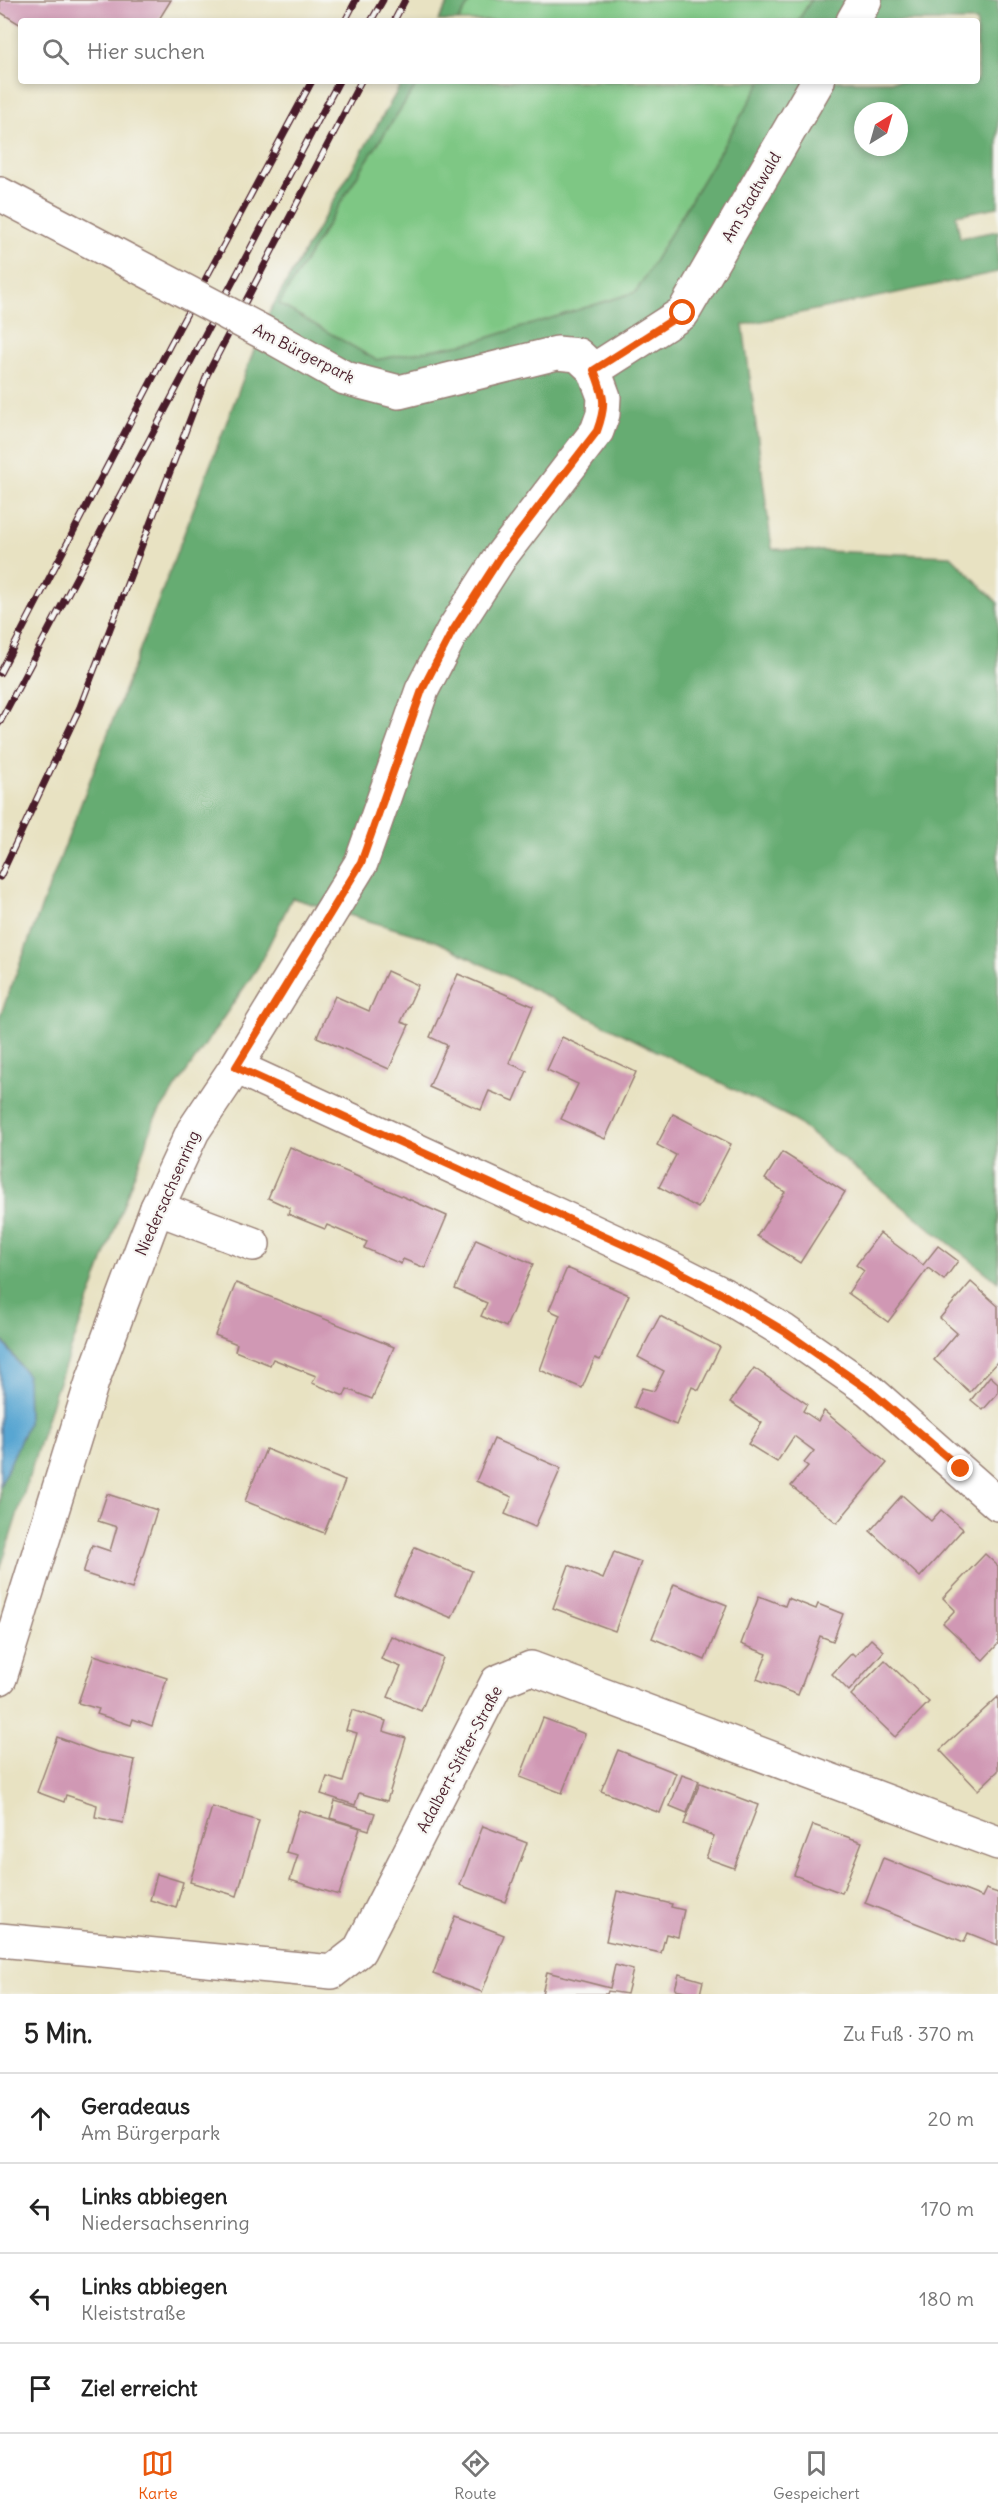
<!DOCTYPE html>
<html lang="de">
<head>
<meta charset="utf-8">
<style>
	body { margin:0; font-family:Delius,sans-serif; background:#f6f6f6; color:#222 }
	.compass { position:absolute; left:854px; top:102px; width:54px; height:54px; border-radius:50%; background:#fff; box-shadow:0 3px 9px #0003; rotate:37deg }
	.stop { position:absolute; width:18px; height:18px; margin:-14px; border:4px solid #ea580c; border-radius:50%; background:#fff }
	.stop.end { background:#ea580c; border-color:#fff; box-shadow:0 2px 6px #0008 }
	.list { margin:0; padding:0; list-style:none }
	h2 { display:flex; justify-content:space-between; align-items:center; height:78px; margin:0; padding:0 24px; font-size:26px }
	h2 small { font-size:20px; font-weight:400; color:#767676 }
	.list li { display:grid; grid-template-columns:39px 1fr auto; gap:18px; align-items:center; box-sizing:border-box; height:90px; padding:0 24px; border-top:2px solid #e0e0e0 }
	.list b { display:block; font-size:22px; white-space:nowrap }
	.list p { margin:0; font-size:20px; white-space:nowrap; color:#767676 }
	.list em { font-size:20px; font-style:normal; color:#767676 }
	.icon { flex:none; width:33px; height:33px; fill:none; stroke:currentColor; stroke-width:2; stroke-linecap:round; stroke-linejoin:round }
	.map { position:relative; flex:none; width:998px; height:1994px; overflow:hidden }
	.search { position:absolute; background:#fff; box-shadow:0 3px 9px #0003; left:18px; right:18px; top:18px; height:66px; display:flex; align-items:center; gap:15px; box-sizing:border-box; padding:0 21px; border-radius:6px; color:#767676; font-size:22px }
	.sheet { height:438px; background:#fff }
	nav { display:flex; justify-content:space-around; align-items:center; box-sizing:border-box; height:84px; border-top:2px solid #e0e0e0; background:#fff; font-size:16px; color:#767676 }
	nav a { display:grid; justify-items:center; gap:3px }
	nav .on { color:#ea580c }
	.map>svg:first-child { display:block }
	.green { fill:#7ec784; stroke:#647358; stroke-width:1.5 }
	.forest { fill:#66ac72; stroke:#58664e; stroke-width:1.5; fill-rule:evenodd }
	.water { fill:#58a6d2; stroke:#51627e; stroke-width:1.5 }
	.building { fill:#d098b4 }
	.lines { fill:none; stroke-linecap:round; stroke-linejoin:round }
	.minor-casing { stroke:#998076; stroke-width:36 }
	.minor { stroke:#fff; stroke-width:33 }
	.rail-casing { stroke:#4a1f2b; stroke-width:7 }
	.rail { stroke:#f6f6f2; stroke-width:4.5; stroke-dasharray:14; stroke-linecap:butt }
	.minor-bridge-casing { stroke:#998076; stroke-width:36; stroke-linecap:butt }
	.minor-bridge { stroke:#fff; stroke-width:33 }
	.route { stroke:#ea580c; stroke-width:8 }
	.labels { text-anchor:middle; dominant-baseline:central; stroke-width:4.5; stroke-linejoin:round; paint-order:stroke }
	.street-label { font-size:16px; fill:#4a1f2b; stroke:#f6f6f2 }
</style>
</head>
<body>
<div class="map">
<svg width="998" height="1994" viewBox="0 0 998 1994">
	<rect width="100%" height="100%" fill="#f6f6f2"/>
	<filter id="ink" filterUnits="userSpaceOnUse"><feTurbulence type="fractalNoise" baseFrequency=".0167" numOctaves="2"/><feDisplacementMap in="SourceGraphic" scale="12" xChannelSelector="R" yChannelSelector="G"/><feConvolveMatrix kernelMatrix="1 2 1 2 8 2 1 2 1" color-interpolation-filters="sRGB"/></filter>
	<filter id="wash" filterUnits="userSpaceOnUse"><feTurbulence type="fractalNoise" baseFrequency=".008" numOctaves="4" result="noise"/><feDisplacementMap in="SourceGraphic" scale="24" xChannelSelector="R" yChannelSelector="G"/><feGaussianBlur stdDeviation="1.35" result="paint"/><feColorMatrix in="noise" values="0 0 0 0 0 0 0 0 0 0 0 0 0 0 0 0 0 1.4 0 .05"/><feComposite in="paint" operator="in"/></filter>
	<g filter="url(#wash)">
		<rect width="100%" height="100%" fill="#e8e2c2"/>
		<!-- green -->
		<g class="green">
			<polygon points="471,0 811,0 798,21 458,21"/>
			<polygon points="419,81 762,81 636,292 474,342 376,360 279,304 360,171"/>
		</g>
		<!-- forest -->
		<g class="forest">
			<polygon points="450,0 471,0 458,21 438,21"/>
			<path d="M811 0H998V207L956 215 960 238 998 231V272L743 325 772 549 951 556 998 603V1282L791 1118 436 941 292 898 258 967 155 1118 55 1393 0 1570V1486L28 1423 27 1375 4 1342 0 1343V1016L267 316 403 81H419L360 171 279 304 376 360 474 342 636 292 762 81H977V21H798ZM863 111H899V147H863Z"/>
		</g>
		<!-- water -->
		<polygon class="water" points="3,1342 27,1375 28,1423 0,1486 0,1343"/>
		<g id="blocks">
			<!-- building -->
			<g class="building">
				<polygon points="0,0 171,0 158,21 21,21 21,25 0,12"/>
				<polygon points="387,971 418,985 401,1022 409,1025 389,1069 317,1037 335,996 369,1011"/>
				<polygon points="458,974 533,1006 509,1063 527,1071 514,1101 489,1091 481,1110 429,1087 447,1045 430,1037"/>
				<polygon points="562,1037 636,1072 605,1139 561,1119 578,1084 547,1070"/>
				<polygon points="673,1114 731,1144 698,1208 659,1187 676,1155 657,1145"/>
				<polygon points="290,1147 447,1216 425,1268 403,1259 401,1264 364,1248 367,1242 327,1225 325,1229 288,1214 290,1208 268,1198"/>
				<polygon points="782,1152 845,1192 800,1263 757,1236 785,1192 765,1179"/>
				<polygon points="880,1233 923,1265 938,1246 958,1261 944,1280 928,1268 888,1322 848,1293 864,1271 856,1265"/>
				<polygon points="476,1239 533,1264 506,1327 481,1316 487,1303 455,1289"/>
				<polygon points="567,1268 629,1295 600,1360 595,1358 582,1388 540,1370 560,1315 549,1310"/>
				<polygon points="971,1282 998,1306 998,1361 970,1392 934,1360 957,1333 940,1318"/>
				<polygon points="236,1283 394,1347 372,1399 347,1389 344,1396 312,1383 316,1376 273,1359 270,1365 235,1351 237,1344 215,1335"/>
				<polygon points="660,1316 720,1347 699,1390 692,1387 676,1425 634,1407 642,1388 654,1391 664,1371 638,1357"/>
				<polygon points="754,1368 807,1404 803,1411 818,1421 824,1411 887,1463 837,1523 791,1486 808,1466 804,1463 814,1451 794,1436 777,1462 748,1444 762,1423 730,1402"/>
				<polygon points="990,1376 998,1383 998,1393 983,1410 971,1400"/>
				<polygon points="494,1439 561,1468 535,1527 505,1514 512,1497 476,1481"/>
				<polygon points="266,1449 345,1481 324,1533 245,1501"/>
				<polygon points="107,1494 157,1510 132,1589 83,1573 92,1545 110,1551 117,1527 98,1521"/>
				<polygon points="902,1495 931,1521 941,1510 963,1529 920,1577 870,1531"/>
				<polygon points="415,1547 472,1571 452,1618 394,1594"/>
				<polygon points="614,1552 641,1562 615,1631 553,1608 569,1565 603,1579"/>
				<polygon points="985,1554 998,1566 998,1644 983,1660 943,1623 955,1610 943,1598"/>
				<polygon points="674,1584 727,1605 705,1660 652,1638"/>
				<polygon points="759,1596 785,1606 788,1598 816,1609 818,1604 843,1614 833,1641 820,1636 798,1695 757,1679 767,1654 741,1644"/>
				<polygon points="391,1636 443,1658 421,1711 388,1697 401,1667 381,1659"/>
				<polygon points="871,1639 884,1651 849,1691 832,1674 852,1653 855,1656"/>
				<polygon points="94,1655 167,1678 152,1726 133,1719 131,1725 97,1714 99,1709 78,1703"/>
				<polygon points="885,1660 929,1702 895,1737 851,1695"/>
				<polygon points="998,1697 998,1771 978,1790 940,1750"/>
				<polygon points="352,1710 386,1721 383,1731 406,1738 387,1801 359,1793 355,1805 321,1794 327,1777 343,1782 357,1733 346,1730"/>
				<polygon points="543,1718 585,1734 562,1793 520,1777"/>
				<polygon points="57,1737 97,1752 135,1760 123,1823 95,1817 97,1805 66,1795 64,1802 37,1792"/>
				<polygon points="618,1750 676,1773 660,1813 601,1791"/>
				<polygon points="682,1775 699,1781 687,1813 670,1806"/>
				<polygon points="700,1783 758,1805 734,1868 706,1858 714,1836 684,1824"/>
				<polygon points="335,1801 375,1813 369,1830 330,1818"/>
				<polygon points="212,1807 259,1821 237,1896 190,1882"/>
				<polygon points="299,1810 360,1828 339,1895 290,1880 298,1855 286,1852"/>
				<polygon points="813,1825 862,1842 842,1893 794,1875"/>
				<polygon points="483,1826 527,1843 505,1902 460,1885"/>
				<polygon points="883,1858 982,1897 986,1889 998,1893 998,1945 968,1933 964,1942 865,1903"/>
				<polygon points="157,1874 183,1882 176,1908 150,1900"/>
				<polygon points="617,1891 672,1904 671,1907 684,1910 678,1937 666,1934 661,1953 606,1941"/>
				<polygon points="455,1916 504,1935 482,1992 433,1974"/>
				<polygon points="615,1965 633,1970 627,1994 608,1991 607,1994 542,1994 547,1972 610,1988"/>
				<polygon points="679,1974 703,1981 700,1994 675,1989"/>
			</g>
		</g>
	</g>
	<g filter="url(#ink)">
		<use href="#blocks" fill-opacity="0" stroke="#998076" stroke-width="1.5"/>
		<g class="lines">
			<defs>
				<g id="minor">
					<polyline points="853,21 865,0"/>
					<polyline points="0,194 109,251"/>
					<polyline points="594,370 683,313 818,81"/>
					<polyline points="236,1067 653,1259 722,1294 784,1331 869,1390 998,1504"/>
					<polyline points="157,1208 253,1244"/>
					<polyline points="0,1678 92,1382 157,1208 193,1131 236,1067 361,863 422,690 452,632 501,556 597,431 603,414 604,397 594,370 578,355 557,353 399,392 345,378 274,338"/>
					<polyline points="0,1940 332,1972 359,1951 497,1682 531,1668 998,1843"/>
				</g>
			</defs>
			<!-- minor casing -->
			<use href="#minor" class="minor-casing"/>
			<!-- minor -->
			<use href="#minor" class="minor"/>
			<defs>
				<g id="rail">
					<polyline points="345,21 356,0"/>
					<polyline points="371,21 383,0"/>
					<polyline points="394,21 405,0"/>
					<polyline points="0,673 170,345 312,81"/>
					<polyline points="0,722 339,81"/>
					<polyline points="0,877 80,707 207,375 361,81"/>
				</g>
			</defs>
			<!-- rail casing -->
			<use href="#rail" class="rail-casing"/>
			<!-- rail -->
			<use href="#rail" class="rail"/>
			<defs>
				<polyline id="minor-bridge" points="109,251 274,338"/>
			</defs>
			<!-- minor-bridge casing -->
			<use href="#minor-bridge" class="minor-bridge-casing"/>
			<!-- minor-bridge -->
			<use href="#minor-bridge" class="minor-bridge"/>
		</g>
	</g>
	<g class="lines" filter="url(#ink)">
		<!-- route -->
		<path class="route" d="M683 313 594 370C604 396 607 404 597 431L501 556 452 632 422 690 361 863 236 1067 653 1258 722 1294 784 1331 869 1390 961 1469"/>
	</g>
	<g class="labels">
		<!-- street labels -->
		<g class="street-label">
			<text transform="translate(751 197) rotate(-60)">Am Stadtwald</text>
			<text transform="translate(304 353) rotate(27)">Am Bürgerpark</text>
			<text transform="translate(167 1193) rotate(-66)">Niedersachsenring</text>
			<text transform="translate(459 1759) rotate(-62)">Adalbert-Stifter-Straße</text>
		</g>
	</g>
</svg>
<svg class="compass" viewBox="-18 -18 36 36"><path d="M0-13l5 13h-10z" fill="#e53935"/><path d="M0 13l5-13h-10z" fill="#767676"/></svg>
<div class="stop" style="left:683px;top:313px"></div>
<div class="stop end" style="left:961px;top:1469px"></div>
<div class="search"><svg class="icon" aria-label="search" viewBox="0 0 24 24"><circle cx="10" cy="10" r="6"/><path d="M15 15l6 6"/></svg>Hier suchen</div>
</div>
<section class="sheet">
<h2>5 Min.<small>Zu Fuß · 370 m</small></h2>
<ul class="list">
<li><svg class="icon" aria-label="ahead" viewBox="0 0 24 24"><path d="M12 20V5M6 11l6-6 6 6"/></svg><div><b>Geradeaus</b><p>Am Bürgerpark</p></div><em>20 m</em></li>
<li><svg class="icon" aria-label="left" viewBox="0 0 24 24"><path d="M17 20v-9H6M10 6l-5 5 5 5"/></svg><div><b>Links abbiegen</b><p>Niedersachsenring</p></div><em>170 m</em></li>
<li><svg class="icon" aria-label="left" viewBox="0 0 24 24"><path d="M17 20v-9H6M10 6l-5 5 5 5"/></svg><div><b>Links abbiegen</b><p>Kleiststraße</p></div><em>180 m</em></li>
<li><svg class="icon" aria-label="arrive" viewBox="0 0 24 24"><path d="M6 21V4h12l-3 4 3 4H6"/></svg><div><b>Ziel erreicht</b></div></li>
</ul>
</section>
<nav>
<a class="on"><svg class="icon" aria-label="map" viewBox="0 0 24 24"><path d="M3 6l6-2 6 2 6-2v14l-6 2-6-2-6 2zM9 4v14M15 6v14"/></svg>Karte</a>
<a><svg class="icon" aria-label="directions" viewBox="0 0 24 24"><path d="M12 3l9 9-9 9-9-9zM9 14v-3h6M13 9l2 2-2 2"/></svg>Route</a>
<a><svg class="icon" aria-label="saved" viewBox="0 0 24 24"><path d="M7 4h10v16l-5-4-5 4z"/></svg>Gespeichert</a>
</nav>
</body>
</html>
